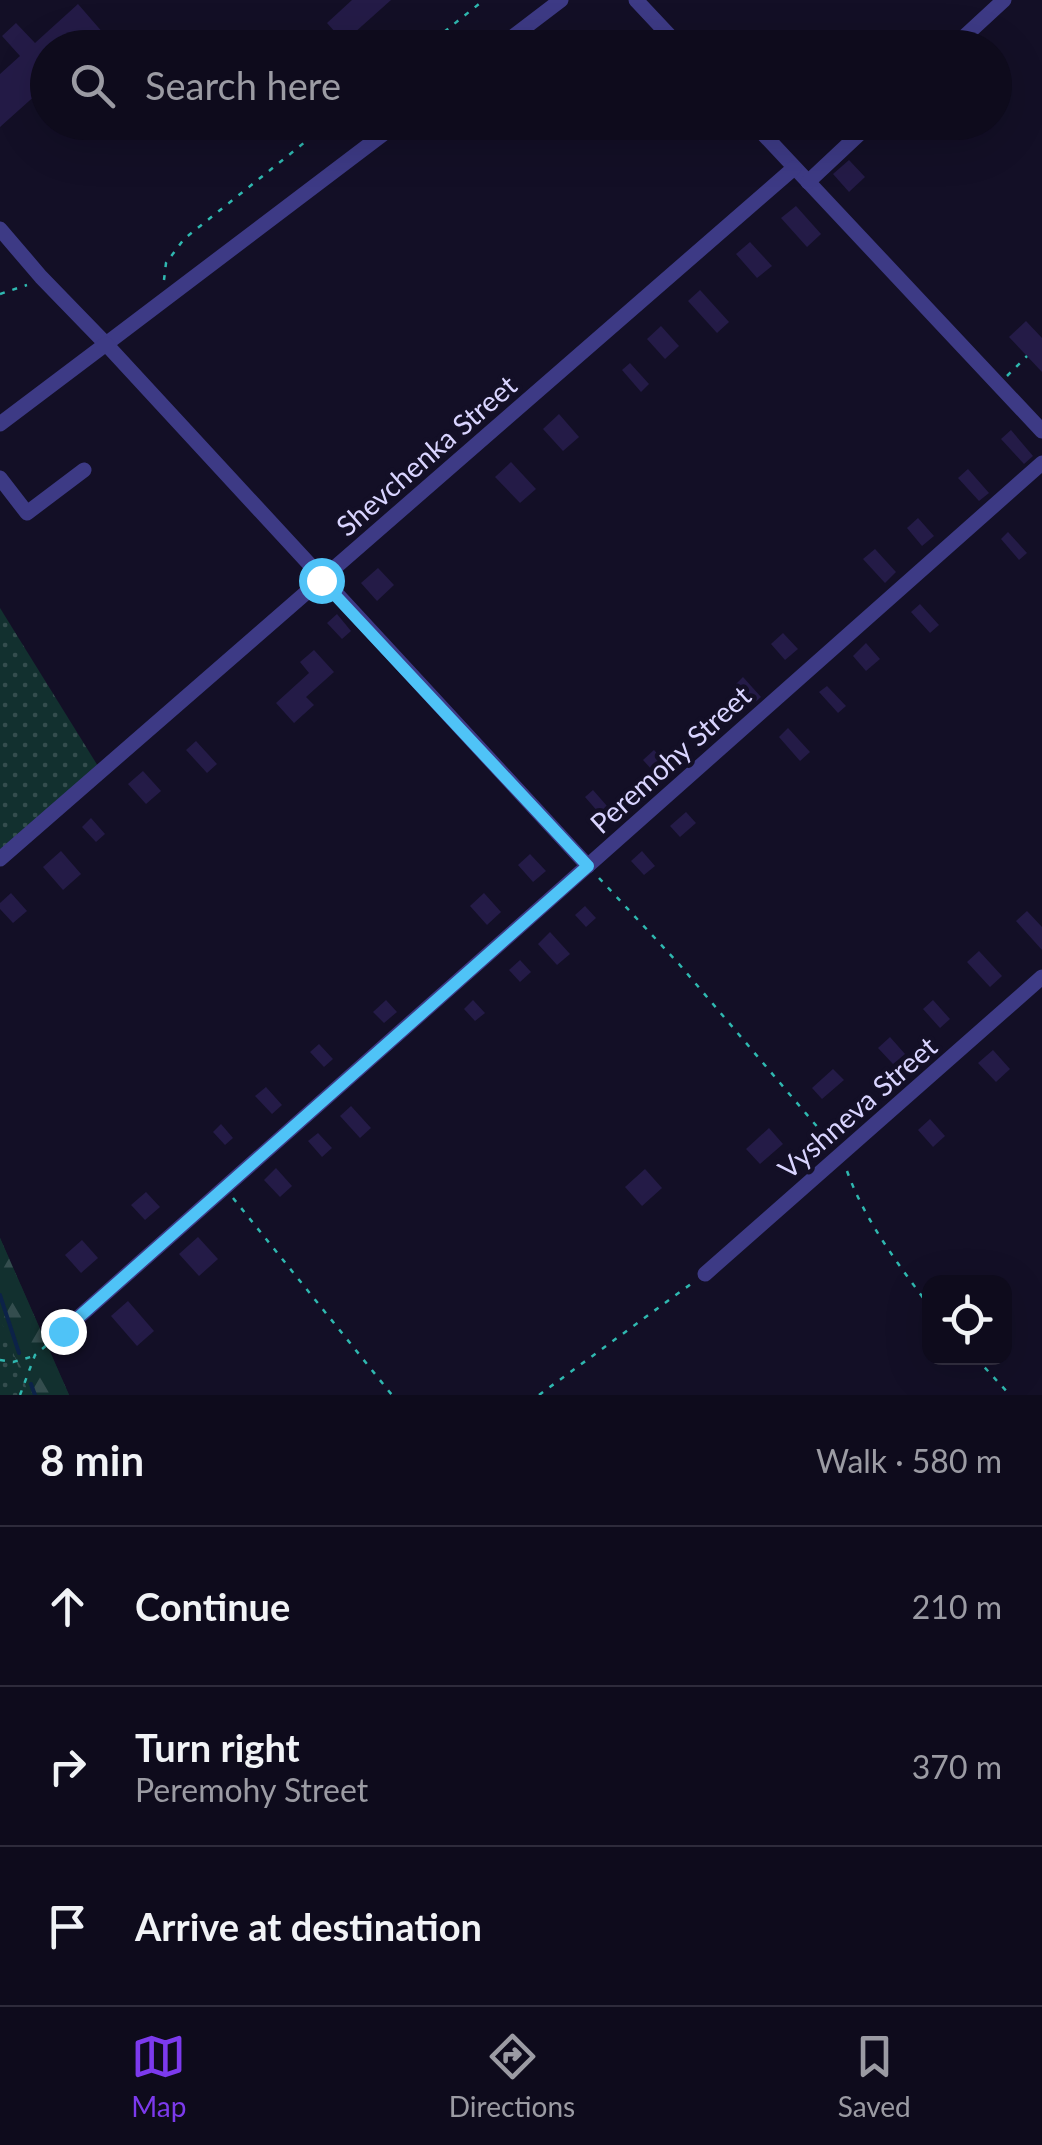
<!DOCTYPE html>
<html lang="en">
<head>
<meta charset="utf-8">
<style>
	body { margin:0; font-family:Lato,sans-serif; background:#171425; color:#f1f3f6 }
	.controls { position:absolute; right:30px; bottom:30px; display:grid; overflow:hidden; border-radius:20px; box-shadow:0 10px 40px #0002 }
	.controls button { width:90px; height:90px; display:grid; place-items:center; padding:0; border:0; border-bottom:2px solid #2e2b3b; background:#0e0b1c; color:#f1f3f6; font:50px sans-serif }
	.stop { position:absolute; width:30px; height:30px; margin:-22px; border:8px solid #4fc3f7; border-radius:50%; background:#fff }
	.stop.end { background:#4fc3f7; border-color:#fff; box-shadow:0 2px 10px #0008 }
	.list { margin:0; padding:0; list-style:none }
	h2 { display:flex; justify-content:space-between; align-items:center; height:130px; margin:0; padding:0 40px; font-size:42px }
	h2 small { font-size:32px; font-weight:400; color:#9b9ba3 }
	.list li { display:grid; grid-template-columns:65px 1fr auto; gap:30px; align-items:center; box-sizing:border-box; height:160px; padding:0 40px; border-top:2px solid #2e2b3b }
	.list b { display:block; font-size:38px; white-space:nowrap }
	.list p { margin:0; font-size:32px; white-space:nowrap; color:#9b9ba3 }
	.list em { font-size:32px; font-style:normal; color:#9b9ba3 }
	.icon { flex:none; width:55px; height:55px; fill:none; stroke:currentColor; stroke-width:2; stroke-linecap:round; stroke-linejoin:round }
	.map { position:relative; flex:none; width:1042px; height:1395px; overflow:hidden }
	.search { position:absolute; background:#0e0b1c; box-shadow:0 10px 40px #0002; left:30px; right:30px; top:30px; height:110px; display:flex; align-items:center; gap:25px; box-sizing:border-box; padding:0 35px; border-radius:55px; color:#9b9ba3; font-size:38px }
	.sheet { height:610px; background:#0e0b1c }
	nav { display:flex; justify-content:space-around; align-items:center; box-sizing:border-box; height:140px; border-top:2px solid #2e2b3b; background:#0e0b1c; font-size:28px; color:#9b9ba3 }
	nav a { display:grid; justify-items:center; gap:5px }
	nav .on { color:#7c3aed }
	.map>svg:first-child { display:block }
	.grass { fill:url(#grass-dots) }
	.forest { fill:url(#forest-firs) }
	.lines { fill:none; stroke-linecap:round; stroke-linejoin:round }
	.stream { stroke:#0c2248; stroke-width:4 }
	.building { fill:#241b47 }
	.path { stroke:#2fb8b0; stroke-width:2.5; stroke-dasharray:5 8; stroke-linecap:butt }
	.minor { stroke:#3d3a85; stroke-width:15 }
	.route { stroke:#4fc3f7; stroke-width:12 }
	.labels { text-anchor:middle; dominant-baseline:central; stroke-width:9; stroke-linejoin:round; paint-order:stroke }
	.street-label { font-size:28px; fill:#d9d4ff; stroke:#130f26 }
</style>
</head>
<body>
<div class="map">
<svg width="1042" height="1395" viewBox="0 0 1042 1395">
	<defs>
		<pattern id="grass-dots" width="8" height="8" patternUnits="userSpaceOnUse" patternTransform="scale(2.5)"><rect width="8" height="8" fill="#12302f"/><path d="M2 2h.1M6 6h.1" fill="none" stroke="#344d4e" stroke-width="1.8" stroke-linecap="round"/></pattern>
		<pattern id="forest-firs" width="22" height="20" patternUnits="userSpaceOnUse" patternTransform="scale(2.5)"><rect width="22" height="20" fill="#12302f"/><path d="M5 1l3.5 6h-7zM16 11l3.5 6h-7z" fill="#344d4e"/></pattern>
	</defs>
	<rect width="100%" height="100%" fill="#130f26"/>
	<!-- grass -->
	<g class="grass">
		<polygon points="0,608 101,771 0,859"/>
		<polygon points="0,1238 69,1395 0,1395"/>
	</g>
	<!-- forest -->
	<polygon class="forest" points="0,1238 69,1395 29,1395 0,1318"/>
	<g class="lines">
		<!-- stream -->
		<g class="stream">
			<polyline points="0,1295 19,1353"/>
			<polyline points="31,1384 35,1395"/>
		</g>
	</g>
	<!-- building -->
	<g class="building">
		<polygon points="352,0 391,0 344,42 327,23"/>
		<polygon points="78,4 104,34 89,48 48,48 48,84 0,127 0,74 20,56 2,36 16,23 35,43"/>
		<polygon points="849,160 865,177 849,192 833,174"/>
		<polygon points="796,206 821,234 807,247 781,218"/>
		<polygon points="750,242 772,266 757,278 736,254"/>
		<polygon points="700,290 729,322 717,333 688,301"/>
		<polygon points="1026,321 1042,338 1042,372 1009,337"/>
		<polygon points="661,326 679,346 665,359 647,339"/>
		<polygon points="630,363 649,384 641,392 622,370"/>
		<polygon points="559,414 579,437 563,451 543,429"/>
		<polygon points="1011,430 1033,456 1024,464 1001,439"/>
		<polygon points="511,462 536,489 520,503 495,477"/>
		<polygon points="968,469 989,493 979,501 958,478"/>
		<polygon points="918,518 934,536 922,546 907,528"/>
		<polygon points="1008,532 1027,553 1019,560 1001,539"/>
		<polygon points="875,549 896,572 885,583 863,559"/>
		<polygon points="378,568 394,585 377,601 361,583"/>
		<polygon points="920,604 939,625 930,633 911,612"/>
		<polygon points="337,614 351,631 342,639 327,623"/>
		<polygon points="783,633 798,649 785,660 771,644"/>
		<polygon points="866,643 880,659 866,671 853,656"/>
		<polygon points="314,650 334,672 306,697 314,705 294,723 276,703 309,673 300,662"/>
		<polygon points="743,677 761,697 751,706 733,687"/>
		<polygon points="827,686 846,706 838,713 819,692"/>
		<polygon points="698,720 714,737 705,745 689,727"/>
		<polygon points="788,728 810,752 800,761 779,737"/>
		<polygon points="196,741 217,764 207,773 186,750"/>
		<polygon points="654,750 674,773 664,783 643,760"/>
		<polygon points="143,771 161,791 146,804 128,784"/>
		<polygon points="593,790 607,806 599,813 585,797"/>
		<polygon points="686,812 696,823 680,837 670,826"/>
		<polygon points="91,818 105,834 96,842 82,827"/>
		<polygon points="61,851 81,874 63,890 43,867"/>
		<polygon points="642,851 655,866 644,875 631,861"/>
		<polygon points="530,854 546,871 533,882 518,865"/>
		<polygon points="11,893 27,911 13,923 0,909 0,903"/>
		<polygon points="484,893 501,912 487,925 470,906"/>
		<polygon points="585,906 596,918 586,927 575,915"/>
		<polygon points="1027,911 1042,927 1042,950 1016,921"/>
		<polygon points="550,932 570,954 557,965 538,944"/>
		<polygon points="979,951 1002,976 990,987 967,962"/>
		<polygon points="520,960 531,972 520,982 509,970"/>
		<polygon points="386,1000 397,1012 384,1023 373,1012"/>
		<polygon points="473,1000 485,1013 475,1021 464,1009"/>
		<polygon points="933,1000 950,1019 940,1028 923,1009"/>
		<polygon points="890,1037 905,1054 893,1064 878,1048"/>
		<polygon points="319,1044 333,1059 324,1067 310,1052"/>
		<polygon points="993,1050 1010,1069 996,1082 978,1063"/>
		<polygon points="833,1069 844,1080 822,1099 812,1088"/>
		<polygon points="266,1087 282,1105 272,1114 255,1096"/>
		<polygon points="351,1106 371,1128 360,1138 340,1116"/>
		<polygon points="930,1119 945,1136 933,1147 918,1130"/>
		<polygon points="221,1124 233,1138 225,1145 213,1132"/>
		<polygon points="769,1128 783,1144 760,1164 746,1149"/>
		<polygon points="318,1133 332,1148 322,1157 308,1141"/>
		<polygon points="276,1168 292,1186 280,1197 264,1180"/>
		<polygon points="645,1169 662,1188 642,1206 625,1187"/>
		<polygon points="146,1192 160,1207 145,1220 131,1205"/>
		<polygon points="198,1237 218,1259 199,1276 179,1254"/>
		<polygon points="82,1240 98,1258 81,1273 65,1255"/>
		<polygon points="128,1301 154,1331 137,1346 111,1316"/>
	</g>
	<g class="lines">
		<!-- path -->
		<g class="path">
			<polyline points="424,48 484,0"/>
			<polyline points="164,280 166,263 184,239 330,122"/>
			<polyline points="0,294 27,285"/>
			<polyline points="1007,376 1027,356"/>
			<polyline points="599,878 679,964 831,1143"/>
			<path d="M847 1171C865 1221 898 1264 930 1307"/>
			<polyline points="233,1198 392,1395"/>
			<polyline points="976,1358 1010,1395"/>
			<polyline points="0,1360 13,1362 34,1356"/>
			<polyline points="20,1395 35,1355 54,1339"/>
			<polyline points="539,1395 695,1281"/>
		</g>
		<!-- minor -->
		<g class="minor">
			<polyline points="636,0 681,48"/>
			<polyline points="498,48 561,0"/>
			<polyline points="952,48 1004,0"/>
			<polyline points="752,122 1042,431"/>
			<polyline points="808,182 872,122"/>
			<polyline points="0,229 41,277 106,344 399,122"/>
			<polyline points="0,424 106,344 588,866"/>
			<polyline points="0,478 27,513 84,470"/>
			<polyline points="0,859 794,168"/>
			<polyline points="705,1274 1042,977"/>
			<polyline points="63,1331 1042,463"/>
		</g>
	</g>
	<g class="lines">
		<!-- route -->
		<polyline class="route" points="63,1331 588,866 321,580"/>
	</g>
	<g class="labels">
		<!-- street labels -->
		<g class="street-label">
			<text transform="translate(426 455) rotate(-41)">Shevchenka Street</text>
			<text transform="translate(670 759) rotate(-42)">Peremohy Street</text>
			<text transform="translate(857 1107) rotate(-41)">Vyshneva Street</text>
		</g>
	</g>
</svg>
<div class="controls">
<button><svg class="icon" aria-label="locate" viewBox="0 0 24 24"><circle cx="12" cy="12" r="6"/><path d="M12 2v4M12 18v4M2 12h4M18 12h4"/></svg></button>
</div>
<div class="stop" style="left:321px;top:580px"></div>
<div class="stop end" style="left:63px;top:1331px"></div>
<div class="search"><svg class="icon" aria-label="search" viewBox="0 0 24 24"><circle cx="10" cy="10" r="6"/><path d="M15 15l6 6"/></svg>Search here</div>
</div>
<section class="sheet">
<h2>8 min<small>Walk · 580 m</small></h2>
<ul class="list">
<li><svg class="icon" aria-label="ahead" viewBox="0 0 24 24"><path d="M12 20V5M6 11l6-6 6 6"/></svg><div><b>Continue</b></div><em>210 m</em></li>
<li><svg class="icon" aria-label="right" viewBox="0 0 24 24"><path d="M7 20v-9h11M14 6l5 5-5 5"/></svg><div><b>Turn right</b><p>Peremohy Street</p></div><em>370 m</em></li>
<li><svg class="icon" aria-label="arrive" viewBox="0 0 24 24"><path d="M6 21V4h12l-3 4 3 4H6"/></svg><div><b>Arrive at destination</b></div></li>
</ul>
</section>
<nav>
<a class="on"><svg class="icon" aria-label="map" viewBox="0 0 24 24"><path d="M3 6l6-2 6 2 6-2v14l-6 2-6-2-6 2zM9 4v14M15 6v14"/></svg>Map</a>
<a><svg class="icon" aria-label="directions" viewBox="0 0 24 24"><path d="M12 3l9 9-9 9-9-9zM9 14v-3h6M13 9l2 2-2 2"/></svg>Directions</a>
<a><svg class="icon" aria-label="saved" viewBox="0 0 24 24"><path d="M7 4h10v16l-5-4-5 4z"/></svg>Saved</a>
</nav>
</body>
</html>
